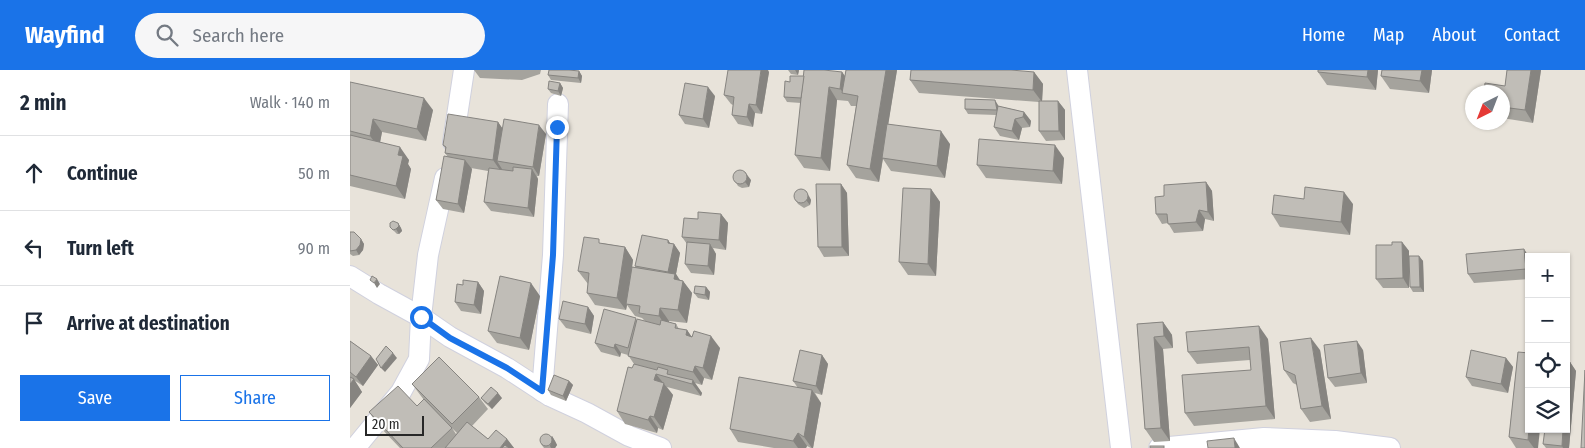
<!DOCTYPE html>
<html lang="en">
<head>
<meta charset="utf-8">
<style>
	body { margin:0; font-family:"Fira Sans Condensed",sans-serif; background:#f6f6f7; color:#1f2937 }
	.controls { position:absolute; right:15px; bottom:15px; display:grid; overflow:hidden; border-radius:0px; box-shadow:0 1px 4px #0004 }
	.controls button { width:45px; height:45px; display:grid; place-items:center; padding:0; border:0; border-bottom:1px solid #e0e1e3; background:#fff; color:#1f2937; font:25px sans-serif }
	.compass { position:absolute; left:1115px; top:15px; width:45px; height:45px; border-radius:50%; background:#fff; box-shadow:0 1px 4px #0004; rotate:222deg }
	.scale { position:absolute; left:15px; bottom:12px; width:59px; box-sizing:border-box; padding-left:5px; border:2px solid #272727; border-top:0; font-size:14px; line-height:18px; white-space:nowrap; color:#272727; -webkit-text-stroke:4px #fff; paint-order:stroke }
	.stop { position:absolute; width:15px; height:15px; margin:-11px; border:4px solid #1a73e8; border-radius:50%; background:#fff }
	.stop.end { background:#1a73e8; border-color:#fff; box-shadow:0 1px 5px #0008 }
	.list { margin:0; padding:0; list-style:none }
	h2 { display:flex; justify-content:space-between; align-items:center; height:65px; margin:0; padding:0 20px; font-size:21px }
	h2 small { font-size:16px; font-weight:400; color:#747a83 }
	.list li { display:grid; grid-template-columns:32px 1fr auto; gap:15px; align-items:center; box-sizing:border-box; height:75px; padding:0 20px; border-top:1px solid #e0e1e3 }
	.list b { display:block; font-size:19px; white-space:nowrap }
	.list em { font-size:16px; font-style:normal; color:#747a83 }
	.actions { display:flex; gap:10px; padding:15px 20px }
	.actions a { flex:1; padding:11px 0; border:1px solid #1a73e8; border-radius:0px; text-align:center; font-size:18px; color:#1a73e8 }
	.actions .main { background:#1a73e8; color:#fff }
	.icon { flex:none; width:28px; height:28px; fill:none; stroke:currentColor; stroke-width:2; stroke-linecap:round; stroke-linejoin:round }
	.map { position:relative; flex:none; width:1235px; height:378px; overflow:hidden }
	header { display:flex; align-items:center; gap:30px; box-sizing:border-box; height:70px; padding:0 25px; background:#1a73e8; color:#fff }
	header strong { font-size:24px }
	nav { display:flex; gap:28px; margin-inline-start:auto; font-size:18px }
	.search { width:350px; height:45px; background:#f6f6f7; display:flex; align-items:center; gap:12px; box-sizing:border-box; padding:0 18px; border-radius:28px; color:#747a83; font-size:19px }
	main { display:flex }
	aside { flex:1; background:#fff }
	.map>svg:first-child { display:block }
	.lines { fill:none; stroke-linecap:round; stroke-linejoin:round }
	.minor-casing { stroke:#d0d1de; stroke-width:22 }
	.minor { stroke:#fff; stroke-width:20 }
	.wall { fill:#a5a39d; fill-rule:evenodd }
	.shaded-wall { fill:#868480 }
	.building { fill:#c0bdb7; stroke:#868480 }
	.route { stroke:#1a73e8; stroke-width:6 }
</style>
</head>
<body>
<header>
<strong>Wayfind</strong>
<div class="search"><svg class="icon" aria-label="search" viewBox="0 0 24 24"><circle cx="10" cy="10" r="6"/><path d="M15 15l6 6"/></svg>Search here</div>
<nav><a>Home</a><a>Map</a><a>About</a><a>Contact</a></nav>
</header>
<main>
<aside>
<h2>2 min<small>Walk · 140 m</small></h2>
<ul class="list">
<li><svg class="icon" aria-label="ahead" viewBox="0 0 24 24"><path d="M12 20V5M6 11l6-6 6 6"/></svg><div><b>Continue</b></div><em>50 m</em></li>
<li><svg class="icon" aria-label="left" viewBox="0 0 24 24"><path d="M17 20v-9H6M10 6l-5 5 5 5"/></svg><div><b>Turn left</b></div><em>90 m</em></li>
<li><svg class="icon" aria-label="arrive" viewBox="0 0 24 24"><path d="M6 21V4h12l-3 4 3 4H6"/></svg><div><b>Arrive at destination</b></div></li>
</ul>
<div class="actions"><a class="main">Save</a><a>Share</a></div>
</aside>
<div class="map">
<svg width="1235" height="378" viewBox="0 0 1235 378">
	<rect width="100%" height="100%" fill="#e8e3da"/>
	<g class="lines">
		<defs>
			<g id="minor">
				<polyline points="727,0 771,378"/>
				<polyline points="103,72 114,0"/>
				<polyline points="0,206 29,224 71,247 100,267 157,298 200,326 237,343 279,366 311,378"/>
				<polyline points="192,321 203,185 208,34"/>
				<polyline points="5,378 51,322 69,289 71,247 78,185 95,108"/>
				<polyline points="809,378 914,368 985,371 1040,378"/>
			</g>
		</defs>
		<!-- minor casing -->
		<use href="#minor" class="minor-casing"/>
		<!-- minor -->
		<use href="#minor" class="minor"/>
	</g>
	<!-- wall -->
	<g class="wall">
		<polygon points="124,0 191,0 190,4 172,10 130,8"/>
		<polygon points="438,0 449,0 448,5 441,4"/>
		<polygon points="496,0 547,0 538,54 600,74 595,108 541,101 533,89 529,112 506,108 497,95 506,36 501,36 498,31 487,30 480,101 454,98 445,85 451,33 437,32 434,27 440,12 454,6 492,2 495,6"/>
		<polygon points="968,0 1028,0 1026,20 977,15 968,2"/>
		<polygon points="1032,0 1082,0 1079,23 1040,19 1031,6"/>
		<polygon points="1157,0 1191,0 1183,53 1152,48 1152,22 1155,16"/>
		<polygon points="229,1 232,6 231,13 201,10 198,5"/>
		<polygon points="419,2 412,44 405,43 403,57 388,54 382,45 383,35 381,34 374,25"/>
		<polygon points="684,2 693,14 692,31 708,31 715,40 715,70 696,71 689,61 689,32 569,23 560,10"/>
		<polygon points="210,13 213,18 211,26 201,23 198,19"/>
		<polygon points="0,14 83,40 76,71 32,62 30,72 59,90 58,94 61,99 55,129 0,116"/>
		<polygon points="365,26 359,58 335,54 329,45"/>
		<polygon points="648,35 648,36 674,42 681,51 680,57 672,58 669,70 650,66 644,57 646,45 618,44 615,39"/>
		<polygon points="148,52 152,58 196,64 189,106 187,106 188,109 184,147 141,141 134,132 138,101 121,98 122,99 114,143 93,139 86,130 98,87 95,83 95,78 93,75"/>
		<polygon points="714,88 712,114 636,108 627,95"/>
		<polygon points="401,110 399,117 392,118 388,116 385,111"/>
		<polygon points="856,112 862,121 864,151 855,149 853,161 824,163 818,153 812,154 806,144 814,126"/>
		<polygon points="491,114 497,123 499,186 474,187 468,177"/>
		<polygon points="581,119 590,132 586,206 558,205 549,192"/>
		<polygon points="459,126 461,130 460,135 454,138 448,134 445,129"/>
		<polygon points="1003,134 1000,165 930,157 922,144"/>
		<polygon points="371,144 378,153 376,180 363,178 366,184 364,205 341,203 335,194 337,174 332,167 348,149"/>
		<polygon points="48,153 51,158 52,161 49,164 47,164 40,157"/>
		<polygon points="0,162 11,169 14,174 13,180 9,185 3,186 0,184"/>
		<polygon points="318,170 320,173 324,174 330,183 326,204 330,210 333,211 342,223 337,253 319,251 319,252 326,254 329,259 337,260 341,266 370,278 362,310 354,308 352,315 345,313 352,323 351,326 317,317 323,325 313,360 308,358 307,363 275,354 267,341 284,294 278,285 271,283 270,287 251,282 245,273 287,250 295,251 292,248 285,246 277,235 276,240 245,235 237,223 238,214 228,201 252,173 275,177 283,190 282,197 286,198 285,196"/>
		<polygon points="1052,172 1059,181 1059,218 1033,218 1026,209 1042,175"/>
		<polygon points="1174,179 1179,187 1179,209 1124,213 1118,204"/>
		<polygon points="1069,186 1073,191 1074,222 1063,222 1060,217"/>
		<polygon points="128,212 134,221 131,244 111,241 105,232 113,215"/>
		<polygon points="356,217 360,222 359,230 348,228 344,223"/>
		<polygon points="190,226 179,280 147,273 138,261"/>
		<polygon points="238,237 244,246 241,264 216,258 209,249"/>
		<polygon points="813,252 822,265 823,278 813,279 820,371 804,372 795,359 787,254"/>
		<polygon points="918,269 925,349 844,356 835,343 901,300 900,290 847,294 838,282"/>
		<polygon points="0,271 21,286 28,295 13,316 4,310 12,322 0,338"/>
		<polygon points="970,280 981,349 960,352 951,339 947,315 943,313 934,300"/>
		<polygon points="1013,280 1017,313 985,317 978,308"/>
		<polygon points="1168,282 1188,378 1166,378 1159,367"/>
		<polygon points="472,285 478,294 472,325 465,323 471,333 463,378 461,378 457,376 456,378 424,378 388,372 380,359 448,318 443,311"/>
		<polygon points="1156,288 1163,297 1158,323 1122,316 1116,307"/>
		<polygon points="1220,292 1226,301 1219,378 1196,378 1193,374"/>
		<polygon points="219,311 223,315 216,331 201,325 198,320"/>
		<path d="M62 314 129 327 138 339 122 356 138 369H157L164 378H50L28 355 19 342 67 336 74 330ZM93 349 107 363 106 364 102 358Z"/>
		<polygon points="131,328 152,328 142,339 135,333"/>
		<polygon points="202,366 205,371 207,375 205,378 194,378 191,374"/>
	</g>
	<!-- shaded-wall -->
	<g class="shaded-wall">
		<polygon points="411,0 418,0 419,2 412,44 406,35"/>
		<polygon points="445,0 449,0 448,5"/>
		<polygon points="536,0 547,0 529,112 520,99"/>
		<polygon points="1018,0 1028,0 1026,20 1017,7"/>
		<polygon points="1072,0 1082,0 1079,23 1070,11"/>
		<polygon points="1181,0 1191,0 1183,53 1175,40"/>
		<polygon points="229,1 232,6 231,13 228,8"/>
		<polygon points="492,2 501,15 494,23 490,19"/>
		<polygon points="684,2 693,14 692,32 683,20"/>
		<polygon points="210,13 213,18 211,26 208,21"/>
		<polygon points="358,17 365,26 359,58 353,49"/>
		<polygon points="479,17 487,30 480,101 471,88"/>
		<polygon points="74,28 83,40 76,71 67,59"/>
		<polygon points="645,30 648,35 650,45 647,40"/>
		<polygon points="708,31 715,40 715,70 709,61"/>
		<polygon points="399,34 405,43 403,57 397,47"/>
		<polygon points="674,42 681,51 680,57 673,47"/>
		<polygon points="23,49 32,62 29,78 20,66"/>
		<polygon points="665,49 672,58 669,70 662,61"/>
		<polygon points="148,52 157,65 147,91 152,99 152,103 143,90"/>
		<polygon points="189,55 196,64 189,106 183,97"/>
		<polygon points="591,61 600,74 595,108 587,96"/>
		<polygon points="705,75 714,88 712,114 703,101"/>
		<polygon points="50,77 59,90 58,94 61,99 55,129 46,116 48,85"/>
		<polygon points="115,90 122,99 114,143 108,134"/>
		<polygon points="182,99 188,109 184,147 178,138"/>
		<polygon points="395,102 401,110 399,117 395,112"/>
		<polygon points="856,112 862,121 864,151 858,142"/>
		<polygon points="491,114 497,123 499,186 492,177"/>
		<polygon points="581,119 590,132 586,206 578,194"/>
		<polygon points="456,121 461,130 460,135 456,130"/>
		<polygon points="994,122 1003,134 1000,165 991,152"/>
		<polygon points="849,140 855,149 853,161 846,152"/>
		<polygon points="371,144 378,153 376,180 369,170"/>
		<polygon points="48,153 51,158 52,161 49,164 46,159"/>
		<polygon points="11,169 14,174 13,180 9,185 6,180"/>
		<polygon points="318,170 323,178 324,174 330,183 326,204 332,214 333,211 342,223 337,253 328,240 318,203"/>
		<polygon points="1052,172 1059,181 1059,218 1053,208"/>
		<polygon points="360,174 366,184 364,205 358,196"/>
		<polygon points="275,177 283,190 277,234 276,234 277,235 276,240 267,228"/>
		<polygon points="1174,179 1179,187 1179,203 1176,199"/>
		<polygon points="1069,186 1073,191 1074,222 1070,217"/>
		<polygon points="27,209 30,214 27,218 24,213"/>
		<polygon points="128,212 134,221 131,244 124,235"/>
		<polygon points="181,213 190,226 179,280 170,268"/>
		<polygon points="356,217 360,222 359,230 355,225"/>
		<polygon points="238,237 244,246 241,264 235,254"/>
		<polygon points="310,238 319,251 318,259 309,246"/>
		<polygon points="813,252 822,265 823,278 814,266"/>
		<polygon points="909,256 918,269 925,349 916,336"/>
		<polygon points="337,260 346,273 336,265"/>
		<polygon points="361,266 370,278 362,310 353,298"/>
		<polygon points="804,267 813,279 820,371 811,358"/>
		<polygon points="961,268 970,280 981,349 972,336"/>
		<polygon points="1007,271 1013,280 1017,313 1011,303"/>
		<polygon points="265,274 271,283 270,287 264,278"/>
		<polygon points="43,283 47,288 35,302 31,298"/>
		<polygon points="472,285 478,294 472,325 466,316"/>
		<polygon points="21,286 28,295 13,316 6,307"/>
		<polygon points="1156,288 1163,297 1158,323 1151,314"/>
		<polygon points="1220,292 1226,301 1219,378 1213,378 1212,376 1213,359 1216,359 1216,330"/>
		<polygon points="345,296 354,308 352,315 343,302"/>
		<polygon points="306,304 323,325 313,360 304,347 304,310"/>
		<polygon points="4,309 12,322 0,338 0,314"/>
		<polygon points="343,310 352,323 351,326 342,314"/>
		<polygon points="219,311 223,315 216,331 213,326"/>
		<polygon points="462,320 471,333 463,378 462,378 454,367"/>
		<polygon points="148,323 152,328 142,339 138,334"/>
		<polygon points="300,346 308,358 307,363 298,350"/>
		<polygon points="1179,359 1190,359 1188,378 1184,378 1178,370"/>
		<polygon points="448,363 457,376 456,378 448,378 443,371"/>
		<polygon points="202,366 205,371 207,375 205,378 201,378 200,376"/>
		<polygon points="884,368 890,378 885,378"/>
		<polygon points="157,369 164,378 150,378"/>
	</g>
	<!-- building -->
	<g class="building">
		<polygon points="199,0 219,0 229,1 228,8 198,5"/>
		<polygon points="378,0 411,0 406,35 399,34 397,47 382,45 384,27 374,25"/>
		<polygon points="454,0 474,0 492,2 490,19 479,17 471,88 445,85"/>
		<polygon points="496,0 536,0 520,99 497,95 508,26 492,23"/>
		<polygon points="561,0 661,0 684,2 683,20 560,10"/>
		<polygon points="968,0 1018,0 1017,7 968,2"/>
		<polygon points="1032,0 1072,0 1070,11 1031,6"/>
		<polygon points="1157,0 1181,0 1175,40 1152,37 1152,22 1134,22 1135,13 1155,16"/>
		<polygon points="440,6 454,6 451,28 434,27 435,11 440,12"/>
		<polygon points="199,11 210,13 208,21 198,19"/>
		<polygon points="0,12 74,28 67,59 23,49 20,66 0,61"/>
		<polygon points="335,13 358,17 353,49 329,45"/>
		<polygon points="615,29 645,30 647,40 615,39"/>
		<polygon points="689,31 708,31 709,61 689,61"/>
		<polygon points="648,36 674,42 673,47 665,49 662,61 644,57"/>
		<polygon points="98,44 148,52 143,90 95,83 96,77 93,75"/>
		<polygon points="154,49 189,55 183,97 147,91"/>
		<polygon points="537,54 591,61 587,96 532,88"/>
		<polygon points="0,65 50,77 48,85 53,86 46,116 0,105"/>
		<polygon points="629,69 705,75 703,101 627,95"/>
		<polygon points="94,86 115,90 108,134 86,130"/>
		<polygon points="163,97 182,99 178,138 134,132 139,98 163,101"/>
		<circle cx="390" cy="107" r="7"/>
		<polygon points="856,112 858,142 849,140 846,152 818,154 817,144 806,144 805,127 814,126 814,115"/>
		<polygon points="466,114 491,114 492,177 468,177"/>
		<polygon points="955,117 994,122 991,152 922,144 924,125 954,129"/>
		<polygon points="553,118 581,119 578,194 549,192"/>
		<circle cx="451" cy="126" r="7"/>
		<polygon points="348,142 371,144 369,170 332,167 334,148 348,149"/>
		<polygon points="43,151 48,153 49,156 46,159 43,160 40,157 40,153"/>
		<polygon points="0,162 4,162 11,169 10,175 6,180 0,181"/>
		<polygon points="292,165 318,170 318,173 324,174 318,202 285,196"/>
		<polygon points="234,167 249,169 249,173 275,177 267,228 237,223 239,203 228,201"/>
		<polygon points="337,172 360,174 358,196 335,194"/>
		<polygon points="1042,172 1052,172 1053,208 1026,209 1026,175 1042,175"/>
		<polygon points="1174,179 1176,199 1118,204 1116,184"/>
		<polygon points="1059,186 1069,186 1070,217 1060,217"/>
		<polygon points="282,197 325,204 324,209 333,211 328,240 310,238 309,246 289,243 290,236 276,234"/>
		<polygon points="22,206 27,209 24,213 20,210"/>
		<polygon points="150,206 181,213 170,268 138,261"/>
		<polygon points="113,210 128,212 124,235 105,232 107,214 113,215"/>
		<polygon points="345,216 356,217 355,225 344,223"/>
		<polygon points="213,231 238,237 235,254 209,249"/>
		<polygon points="254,239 286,248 278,278 265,274 264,278 245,273"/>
		<polygon points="287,249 310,255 311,250 326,254 325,258 337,260 336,265 342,267 344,261 361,266 353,298 345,296 343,302 278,286"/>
		<polygon points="813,252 814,266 804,267 811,358 795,359 787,254"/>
		<polygon points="909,256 916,336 835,343 832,305 901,300 899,277 838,282 836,262"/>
		<polygon points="961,268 972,336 951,339 945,305 934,300 930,272"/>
		<polygon points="0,271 21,286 6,307 0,302"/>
		<polygon points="1007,271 1011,303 978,308 974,275"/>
		<polygon points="36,276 43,283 31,298 26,289"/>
		<polygon points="450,280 472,285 466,316 443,311"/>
		<polygon points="1121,280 1156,288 1151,314 1116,307"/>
		<polygon points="1168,282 1179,283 1179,359 1178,370 1159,367"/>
		<polygon points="89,287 129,327 102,354 62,314"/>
		<polygon points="1216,292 1220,292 1216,330"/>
		<polygon points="284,294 307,300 308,297 318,300 317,304 343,310 342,314 306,304 304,310 314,313 304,347 300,346 298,350 267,341 278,297 282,298"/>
		<polygon points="1235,300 1235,378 1231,378"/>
		<polygon points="204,305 219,311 213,326 198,320"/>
		<polygon points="0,307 4,309 0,314"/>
		<polygon points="389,307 462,320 454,367 448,363 443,371 380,359"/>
		<polygon points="48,316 67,336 74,329 102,358 81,378 53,378 19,342"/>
		<polygon points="141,317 148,323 138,334 131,328"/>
		<polygon points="117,352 138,369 146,360 157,369 150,378 95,378"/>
		<polygon points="1195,359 1213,359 1212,376 1193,374"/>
		<circle cx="196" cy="370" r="6"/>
		<polygon points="884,368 885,378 858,378 857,371"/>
		<polygon points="155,375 159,378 152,378"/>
		<rect x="800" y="376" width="14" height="2"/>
	</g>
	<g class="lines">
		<!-- route -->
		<polyline class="route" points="71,247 100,268 157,298 192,321 203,185 207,57"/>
	</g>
</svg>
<div class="controls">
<button>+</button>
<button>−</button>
<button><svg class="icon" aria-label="locate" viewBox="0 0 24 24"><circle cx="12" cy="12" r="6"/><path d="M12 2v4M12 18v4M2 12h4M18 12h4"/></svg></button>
<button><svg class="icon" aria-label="layers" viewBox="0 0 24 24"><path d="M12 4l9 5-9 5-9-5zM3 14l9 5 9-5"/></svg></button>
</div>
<svg class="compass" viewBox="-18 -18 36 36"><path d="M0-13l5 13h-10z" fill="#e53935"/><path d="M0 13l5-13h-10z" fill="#747a83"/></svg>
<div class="scale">20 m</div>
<div class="stop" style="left:71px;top:247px"></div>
<div class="stop end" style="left:207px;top:57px"></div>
</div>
</main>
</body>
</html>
